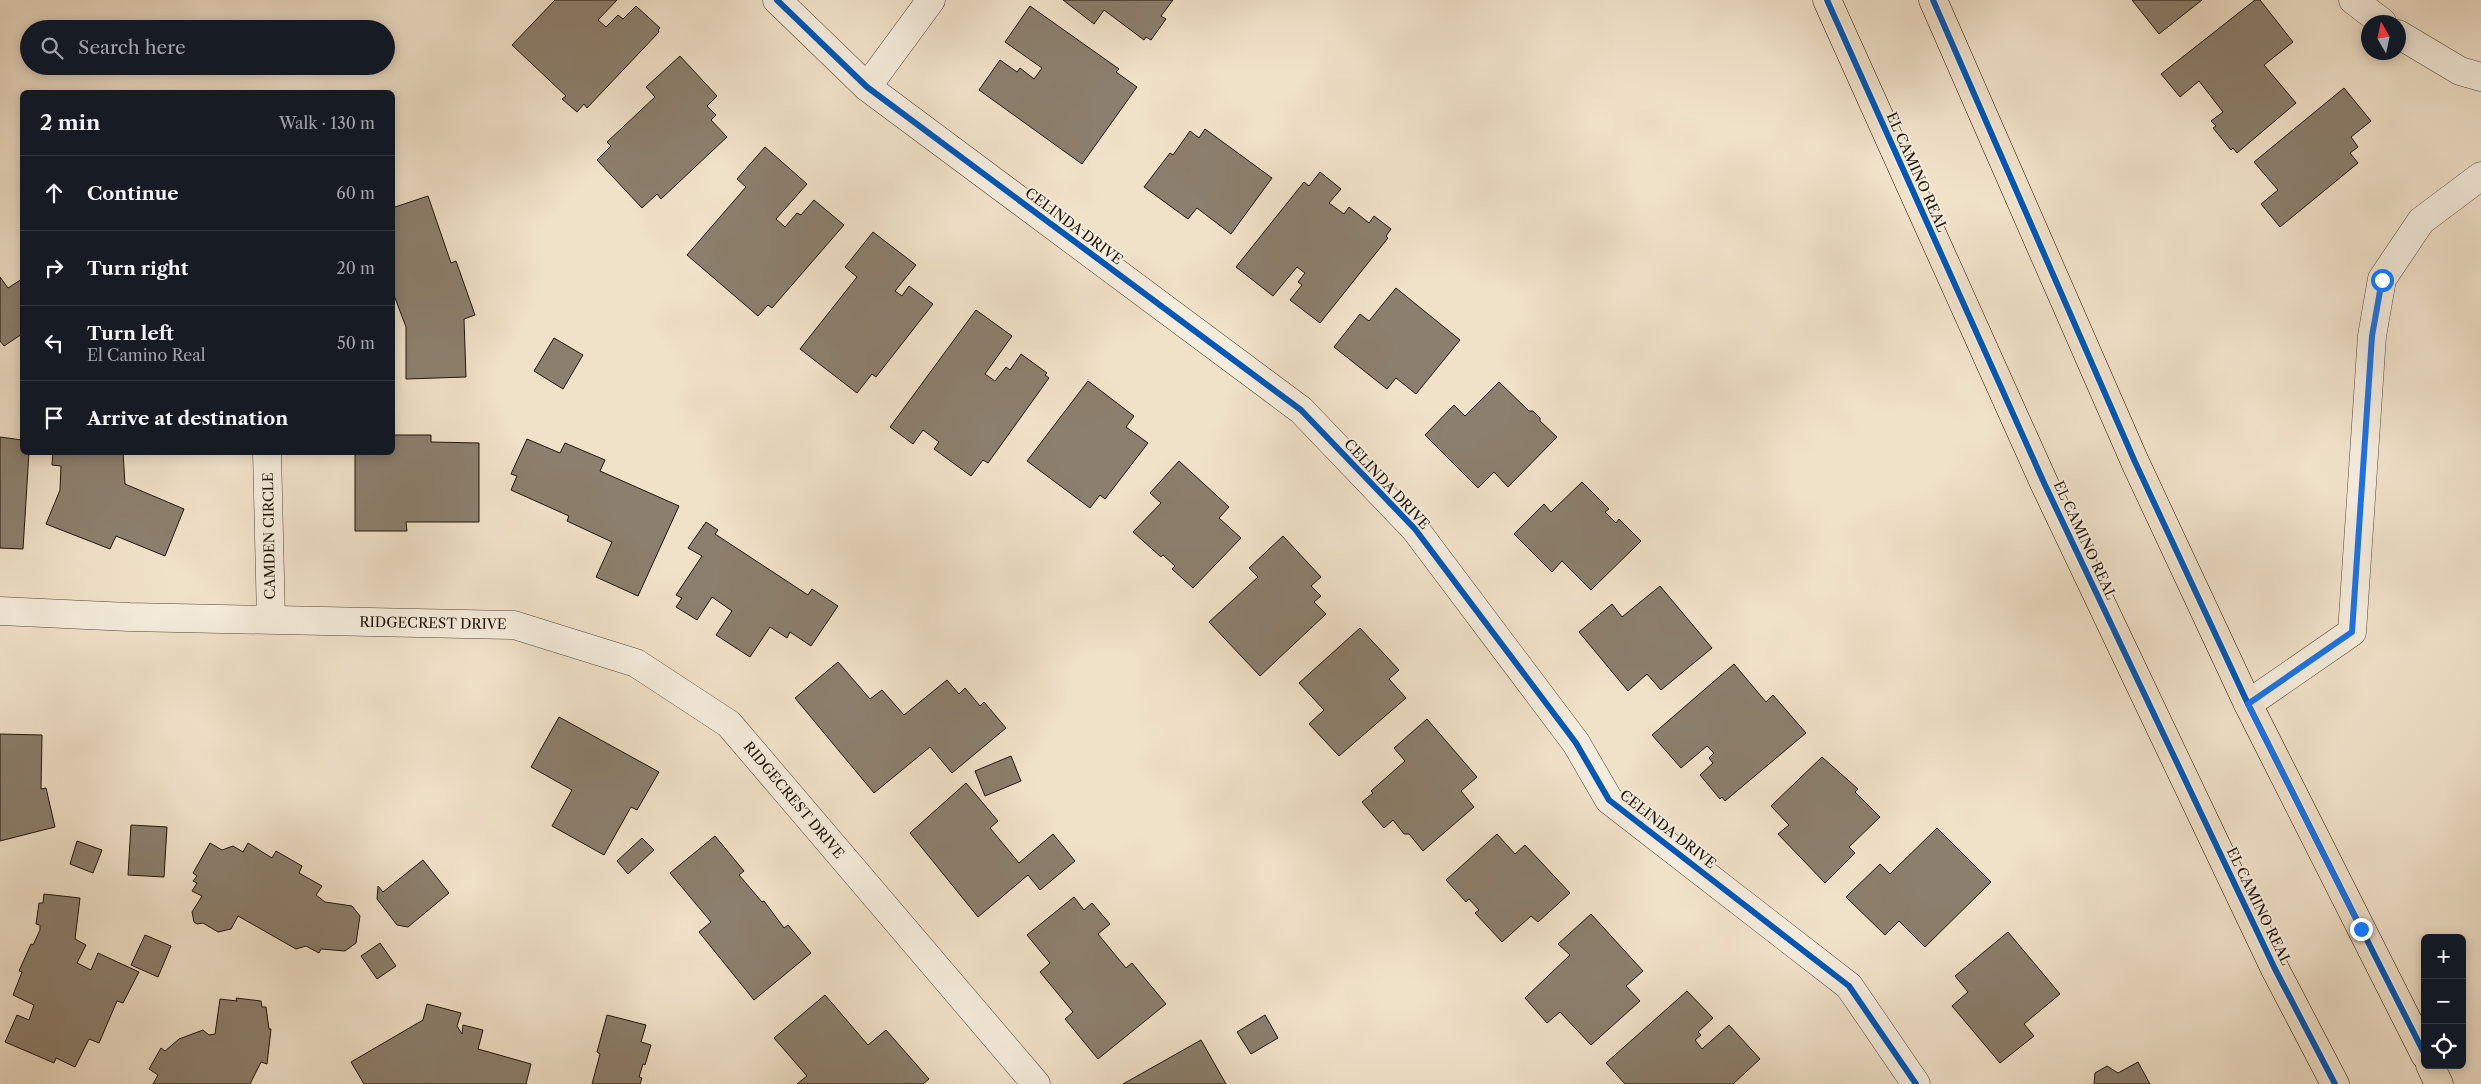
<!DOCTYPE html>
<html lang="en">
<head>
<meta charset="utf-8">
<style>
	body { margin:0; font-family:"Libre Caslon Text",serif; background:#20242c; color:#f1f3f6 }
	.controls { position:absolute; right:15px; bottom:15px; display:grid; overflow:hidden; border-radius:8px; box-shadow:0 2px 12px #0003 }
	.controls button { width:45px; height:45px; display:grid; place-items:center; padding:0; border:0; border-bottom:1px solid #363941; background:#171b24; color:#f1f3f6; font:25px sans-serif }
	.compass { position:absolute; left:2361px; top:15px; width:45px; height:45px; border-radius:50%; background:#171b24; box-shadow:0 2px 12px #0003; rotate:351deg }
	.stop { position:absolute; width:15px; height:15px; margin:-11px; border:4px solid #1a73e8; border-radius:50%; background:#fff }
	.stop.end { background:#1a73e8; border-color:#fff; box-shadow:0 1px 5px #0008 }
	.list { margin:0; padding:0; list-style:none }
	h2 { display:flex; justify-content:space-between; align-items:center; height:65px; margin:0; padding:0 20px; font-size:21px }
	h2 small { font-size:16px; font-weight:400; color:#9ea1a6 }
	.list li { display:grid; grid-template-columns:32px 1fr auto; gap:15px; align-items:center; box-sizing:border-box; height:75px; padding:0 20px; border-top:1px solid #363941 }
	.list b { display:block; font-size:19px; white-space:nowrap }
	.list p { margin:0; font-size:16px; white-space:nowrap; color:#9ea1a6 }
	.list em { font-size:16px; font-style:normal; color:#9ea1a6 }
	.icon { flex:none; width:28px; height:28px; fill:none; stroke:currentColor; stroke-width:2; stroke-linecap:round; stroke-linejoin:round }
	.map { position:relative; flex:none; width:2481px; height:1084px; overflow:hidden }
	.search { position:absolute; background:#171b24; box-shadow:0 2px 12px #0003; left:20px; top:20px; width:375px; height:55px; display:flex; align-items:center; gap:12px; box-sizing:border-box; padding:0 18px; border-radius:28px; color:#9ea1a6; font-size:19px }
	.panel { position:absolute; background:#171b24; box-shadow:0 2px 12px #0003; left:20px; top:90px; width:375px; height:365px; border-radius:8px }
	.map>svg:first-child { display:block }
	.building { fill:#8c7f6d; stroke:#1f1409 }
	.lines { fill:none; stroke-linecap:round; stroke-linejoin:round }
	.minor-casing { stroke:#534739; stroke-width:29 }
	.major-casing { stroke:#1f1409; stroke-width:29 }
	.minor { stroke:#f5ecdc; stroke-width:28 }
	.major { stroke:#f0e1c9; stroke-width:28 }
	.cycleway-casing { stroke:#f5ecdc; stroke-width:9 }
	.cycleway { stroke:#0057b8; stroke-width:6 }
	.route { stroke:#1a73e8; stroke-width:6 }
	.labels { text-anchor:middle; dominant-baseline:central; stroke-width:4; stroke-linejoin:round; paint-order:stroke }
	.street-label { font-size:14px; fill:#1f1409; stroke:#f5ecdc }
</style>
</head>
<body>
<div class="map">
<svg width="2481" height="1084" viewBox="0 0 2481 1084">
	<rect width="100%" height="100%" fill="#f0e1c9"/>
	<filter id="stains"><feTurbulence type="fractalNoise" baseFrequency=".004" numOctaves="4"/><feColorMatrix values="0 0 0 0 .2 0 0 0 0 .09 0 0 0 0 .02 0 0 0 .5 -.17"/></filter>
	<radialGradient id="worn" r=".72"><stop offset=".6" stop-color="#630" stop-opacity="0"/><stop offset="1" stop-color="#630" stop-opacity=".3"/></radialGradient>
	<!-- building -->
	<g class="building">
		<polygon points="555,0 617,0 598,20 606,27 618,15 623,19 636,6 660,28 658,30 659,32 587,108 584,104 577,112 562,99 566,96 512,45"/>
		<polygon points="1063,0 1173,0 1161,16 1166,19 1151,40 1146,37 1144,40 1104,10 1094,24"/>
		<polygon points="2132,0 2202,0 2159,34"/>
		<polygon points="2255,0 2260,0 2293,42 2264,65 2296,103 2237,153 2233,148 2231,150 2213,128 2216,126 2211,121 2223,112 2199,81 2180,97 2161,74"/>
		<polygon points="1030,6 1119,69 1116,72 1137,87 1082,164 979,90 1000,60 1017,72 1020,68 1034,79 1042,68 1005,42"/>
		<polygon points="680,56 717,96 707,106 716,115 711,120 727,137 661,199 657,194 642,208 597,160 611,146 607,142 655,97 646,87"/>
		<polygon points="2344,88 2371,121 2351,137 2358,147 2350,153 2358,163 2280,227 2261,204 2278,190 2254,162"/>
		<polygon points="1205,129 1272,178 1231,234 1197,208 1188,219 1144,187 1170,153 1173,155 1190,131 1199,138"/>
		<polygon points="765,147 807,184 776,219 785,227 797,213 801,215 814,200 844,225 772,308 768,305 758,316 687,255 746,187 737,179"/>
		<polygon points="1320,172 1341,189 1329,203 1344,214 1349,207 1369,223 1374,216 1391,229 1386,236 1388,238 1320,323 1290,300 1302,285 1298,282 1305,273 1297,267 1273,296 1236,267 1304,182 1309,186"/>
		<polygon points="428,196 451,263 456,261 475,315 464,319 466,377 406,379 406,327 392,290 392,208"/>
		<polygon points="873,232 916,265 895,291 902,296 909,286 933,304 876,377 872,374 857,393 800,349 857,277 845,267"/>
		<polygon points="0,277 8,288 22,279 22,334 4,346 0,341"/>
		<polygon points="1396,288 1460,340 1416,394 1396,378 1387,389 1334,347 1360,314 1369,321"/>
		<polygon points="976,310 1012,336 985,374 995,381 1006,367 1010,370 1021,354 1047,373 1045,375 1049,378 988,463 983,460 971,476 934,449 939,442 923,430 913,444 890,427"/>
		<polygon points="554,338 583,355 563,389 534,371"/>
		<polygon points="1088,381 1134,416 1126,427 1148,443 1105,499 1100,495 1090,508 1027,461"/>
		<polygon points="1499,382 1529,411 1533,411 1540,418 1540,421 1557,437 1508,487 1494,472 1478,488 1425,435 1454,405 1465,416"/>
		<polygon points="392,435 431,435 431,442 479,443 479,522 406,522 407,531 355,531 355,452 392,452"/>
		<polygon points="0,437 22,440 22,452 29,452 23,549 0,548"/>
		<polygon points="527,439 560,453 565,443 605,460 600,471 679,506 638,596 596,577 612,542 567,521 569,516 511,490 517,476 511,474"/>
		<polygon points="53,452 123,452 125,484 184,509 165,556 116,536 110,549 46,524 60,490 61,466 52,465"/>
		<polygon points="1179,461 1229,507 1219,518 1241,538 1193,588 1172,569 1175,566 1163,555 1161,557 1133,532 1161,503 1150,493"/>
		<polygon points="1582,482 1609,509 1605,512 1616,523 1619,519 1641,541 1591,590 1562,561 1552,572 1514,534 1544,504 1551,512"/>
		<polygon points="706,522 718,530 715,534 808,595 812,589 838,606 811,646 790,632 787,638 770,627 750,657 716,635 732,611 712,597 697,620 676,607 682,598 676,595 702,556 688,548"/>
		<polygon points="1283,536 1321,577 1311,586 1321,596 1314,602 1326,614 1260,676 1209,622 1258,577 1249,568"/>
		<polygon points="1660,586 1712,648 1661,690 1647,674 1628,691 1579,632 1612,604 1622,617"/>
		<polygon points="1360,628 1399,670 1389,679 1406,698 1339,756 1309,724 1324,710 1299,683"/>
		<polygon points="838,662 870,699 882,690 904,715 947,680 959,694 965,688 980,706 984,702 1006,728 952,773 930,747 874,793 795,698"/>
		<polygon points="1734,664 1766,702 1773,695 1806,733 1725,801 1722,797 1720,799 1700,775 1713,763 1709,758 1714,753 1707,746 1681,768 1652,735"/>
		<polygon points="559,717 659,772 637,810 631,807 604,855 552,826 572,790 531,767"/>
		<polygon points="1427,719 1477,777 1461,791 1474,807 1423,851 1409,834 1404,834 1393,820 1384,828 1362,802 1373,793 1371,791 1405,761 1394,748"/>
		<polygon points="0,734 42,735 41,789 46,788 55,827 0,841"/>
		<polygon points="1011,756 1021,781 985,796 975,771"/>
		<polygon points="1822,757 1858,789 1855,792 1880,817 1849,847 1855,853 1825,883 1778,834 1789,825 1771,806"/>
		<polygon points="966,783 998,821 990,828 1019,863 1053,834 1075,861 1040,890 1028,875 978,917 910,833"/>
		<polygon points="131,825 167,827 164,877 128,875"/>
		<polygon points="1937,828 1991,882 1925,947 1899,921 1885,935 1846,897 1880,864 1890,874"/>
		<polygon points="1497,834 1515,854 1525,845 1570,893 1538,922 1531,916 1502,942 1475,913 1479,910 1469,899 1466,902 1446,880"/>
		<polygon points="715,836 744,871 739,875 762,902 764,901 784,928 788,925 811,953 754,1000 699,932 711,922 670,873"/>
		<polygon points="642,838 654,850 628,874 617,861"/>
		<polygon points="77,841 102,850 93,873 70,864"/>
		<polygon points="210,843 222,850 233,846 243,852 248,843 272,858 276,851 302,866 299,873 322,886 316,895 325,902 352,906 360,916 356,943 345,951 321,949 319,953 306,946 296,949 238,916 231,929 218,932 203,923 197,924 194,922 192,912 202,896 192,891 197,883 193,881 197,876 193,873"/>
		<polygon points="423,860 449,893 408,927 397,925 377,899 378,886 383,892"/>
		<polygon points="44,894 80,898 75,939 86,945 77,963 91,970 98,953 139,972 123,1003 117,1001 99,1043 89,1039 75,1067 56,1058 54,1063 5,1042 17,1015 29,1020 34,1005 13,995 22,972 19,971 31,944 33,945 40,930 40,925 36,924 39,903 43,903"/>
		<polygon points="1074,897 1084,910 1092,903 1110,924 1098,934 1126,968 1132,963 1166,1004 1098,1059 1065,1019 1073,1012 1040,972 1050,963 1027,935"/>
		<polygon points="1591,914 1643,971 1626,986 1640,1001 1591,1045 1560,1012 1547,1023 1525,998 1570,955 1558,944"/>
		<polygon points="2008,932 2060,994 2024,1024 2034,1036 2000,1063 1952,1006 1968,992 1955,976"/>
		<polygon points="145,935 171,946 158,977 131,965"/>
		<polygon points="380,943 396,966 377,979 361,956"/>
		<polygon points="1687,991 1713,1018 1698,1032 1701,1035 1695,1040 1702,1049 1729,1025 1760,1059 1733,1084 1625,1084 1606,1063"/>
		<polygon points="825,995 868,1045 886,1030 929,1079 923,1084 797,1084 807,1076 774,1038"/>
		<polygon points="236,998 261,1001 262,1007 266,1007 269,1029 271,1029 267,1064 261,1062 250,1084 153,1084 158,1075 149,1069 161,1048 165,1051 179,1039 203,1030 209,1035 215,1034 220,999 237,1001"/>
		<polygon points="427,1004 461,1013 457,1026 462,1034 463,1025 483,1030 478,1049 531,1064 526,1084 364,1084 351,1062 423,1020"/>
		<polygon points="607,1015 646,1025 641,1042 651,1045 645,1065 643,1064 639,1077 642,1078 640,1084 592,1084 600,1054 597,1052"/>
		<polygon points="1265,1015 1278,1038 1251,1054 1237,1032"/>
		<polygon points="1201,1040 1226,1084 1123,1084"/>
		<polygon points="2138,1062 2150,1084 2094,1084 2095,1073 2107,1066 2118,1073"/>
	</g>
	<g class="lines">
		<defs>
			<g id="minor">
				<polyline points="777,0 867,87 1301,410 1415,529 1576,743 1609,800 1849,986 1916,1084"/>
				<polyline points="2353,0 2382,22"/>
				<polyline points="2398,34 2460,71 2481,77"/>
				<polyline points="867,87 931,0"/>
				<polyline points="267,452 271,619"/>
				<polyline points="0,611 129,617 514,625 636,663 729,724 1036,1084"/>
				<polyline points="2248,704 2352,632 2372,336 2382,279 2421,221 2481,176"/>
			</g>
			<g id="major">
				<polyline points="1827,0 2045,485 2275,969 2335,1084"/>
				<polyline points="1933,0 2135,462 2248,704 2425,1055"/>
				<polyline points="2430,1065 2439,1084"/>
			</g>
		</defs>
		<!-- minor casing -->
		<use href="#minor" class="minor-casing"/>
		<!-- major casing -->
		<use href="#major" class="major-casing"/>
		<!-- minor -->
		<use href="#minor" class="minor"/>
		<!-- major -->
		<use href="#major" class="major"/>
		<defs>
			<g id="cycleway">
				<polyline points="777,0 867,87 1301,410 1415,529 1576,743 1609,800 1849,986 1916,1084"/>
				<polyline points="1827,0 2045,485 2275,969 2335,1084"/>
				<polyline points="1933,0 2135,462 2248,704 2425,1055"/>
			</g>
		</defs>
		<!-- cycleway casing -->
		<use href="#cycleway" class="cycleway-casing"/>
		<!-- cycleway -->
		<use href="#cycleway" class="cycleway"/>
	</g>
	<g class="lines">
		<!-- route -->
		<polyline class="route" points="2361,929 2248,704 2352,632 2372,336 2382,280"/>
	</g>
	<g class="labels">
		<!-- street labels -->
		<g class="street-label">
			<text transform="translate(1917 172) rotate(66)">EL CAMINO REAL</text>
			<text transform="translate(1074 226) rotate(37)">CELINDA DRIVE</text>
			<text transform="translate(1387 484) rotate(47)">CELINDA DRIVE</text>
			<text transform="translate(269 536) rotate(-91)">CAMDEN CIRCLE</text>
			<text transform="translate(2085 540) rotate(65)">EL CAMINO REAL</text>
			<text transform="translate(433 623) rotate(1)">RIDGECREST DRIVE</text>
			<text transform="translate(794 800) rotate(50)">RIDGECREST DRIVE</text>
			<text transform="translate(1668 829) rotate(38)">CELINDA DRIVE</text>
			<text transform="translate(2259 906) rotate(64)">EL CAMINO REAL</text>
		</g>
	</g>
	<rect width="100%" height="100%" filter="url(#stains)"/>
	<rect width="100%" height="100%" fill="url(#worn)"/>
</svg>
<div class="controls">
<button>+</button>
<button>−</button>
<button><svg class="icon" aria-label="locate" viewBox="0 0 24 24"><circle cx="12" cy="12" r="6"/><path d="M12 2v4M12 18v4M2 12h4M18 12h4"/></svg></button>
</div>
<svg class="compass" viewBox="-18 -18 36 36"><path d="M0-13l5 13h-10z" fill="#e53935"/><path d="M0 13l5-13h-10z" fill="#9ea1a6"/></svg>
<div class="stop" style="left:2382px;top:280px"></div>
<div class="stop end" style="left:2361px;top:929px"></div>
<div class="search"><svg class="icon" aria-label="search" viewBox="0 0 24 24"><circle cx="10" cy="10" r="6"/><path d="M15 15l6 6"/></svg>Search here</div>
<section class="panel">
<h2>2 min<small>Walk · 130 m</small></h2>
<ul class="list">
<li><svg class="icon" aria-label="ahead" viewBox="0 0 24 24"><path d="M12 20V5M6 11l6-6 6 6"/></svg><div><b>Continue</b></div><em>60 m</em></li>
<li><svg class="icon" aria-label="right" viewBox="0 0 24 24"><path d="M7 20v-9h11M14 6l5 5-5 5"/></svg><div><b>Turn right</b></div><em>20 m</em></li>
<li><svg class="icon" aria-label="left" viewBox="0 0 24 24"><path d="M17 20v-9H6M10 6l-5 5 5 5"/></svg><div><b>Turn left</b><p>El Camino Real</p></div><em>50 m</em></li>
<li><svg class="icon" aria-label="arrive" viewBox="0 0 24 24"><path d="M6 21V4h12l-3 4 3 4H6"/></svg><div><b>Arrive at destination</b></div></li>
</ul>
</section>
</div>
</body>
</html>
